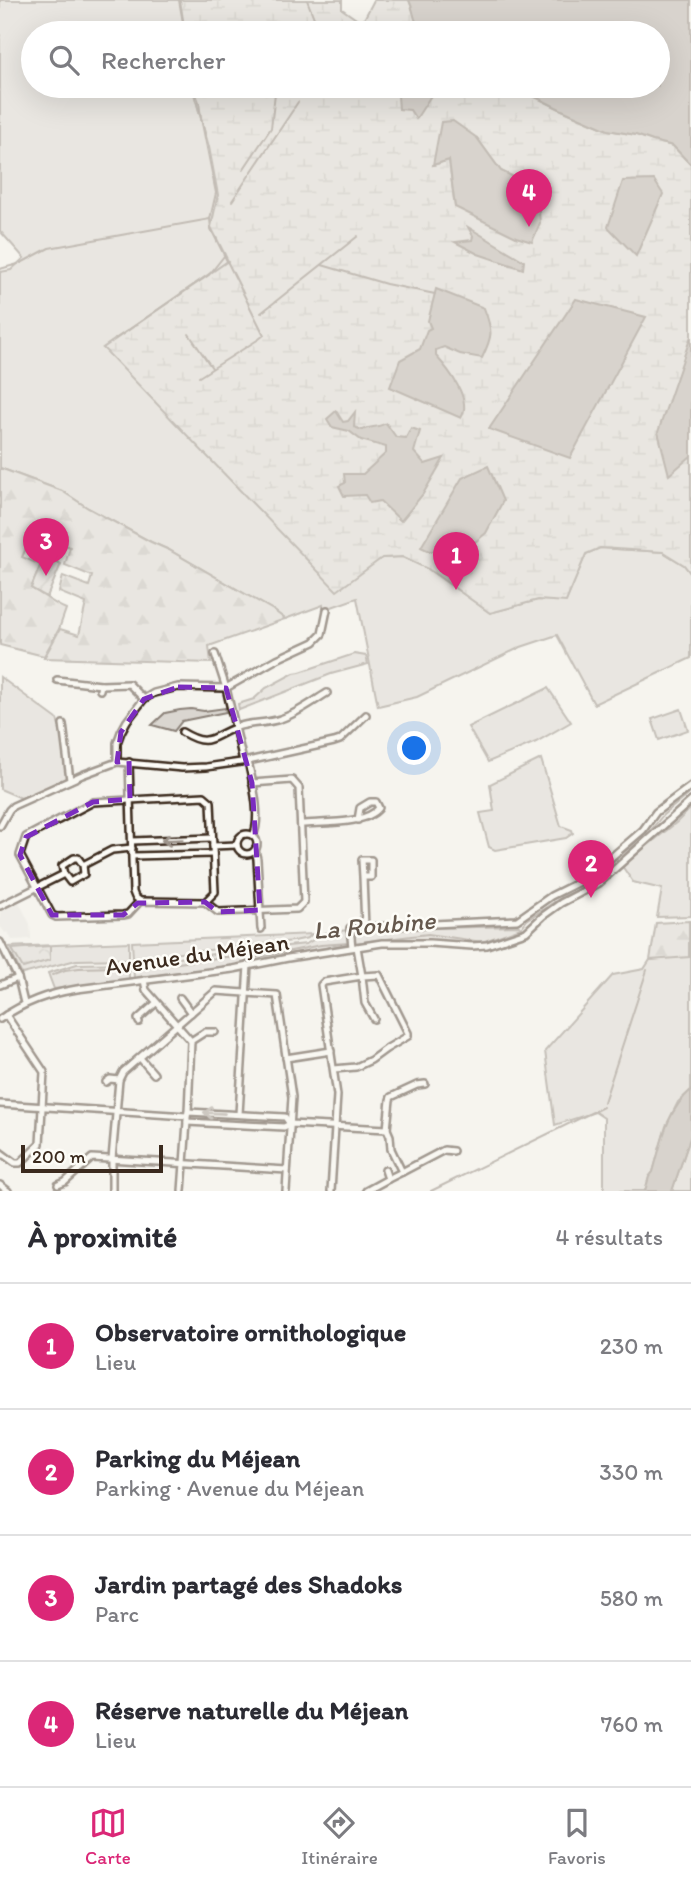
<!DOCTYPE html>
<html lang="fr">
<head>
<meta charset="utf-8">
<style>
	body { margin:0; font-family:Itim,sans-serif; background:#f7f7f7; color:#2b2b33 }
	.scale { position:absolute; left:21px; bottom:18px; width:142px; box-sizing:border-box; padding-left:7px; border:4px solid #3b2a1e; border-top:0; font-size:19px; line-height:24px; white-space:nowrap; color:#3b2a1e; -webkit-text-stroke:5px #fdfcf7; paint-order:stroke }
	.you { position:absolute; left:415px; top:749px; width:24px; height:24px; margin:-18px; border:5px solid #fff; border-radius:50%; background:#1a73e8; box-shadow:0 0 0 10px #1a73e833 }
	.badge { display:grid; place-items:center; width:46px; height:46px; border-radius:50%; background:#db2777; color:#fff; font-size:23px; font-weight:700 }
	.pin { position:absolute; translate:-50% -58px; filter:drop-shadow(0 2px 4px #0008) }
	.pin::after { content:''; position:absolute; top:37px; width:24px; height:21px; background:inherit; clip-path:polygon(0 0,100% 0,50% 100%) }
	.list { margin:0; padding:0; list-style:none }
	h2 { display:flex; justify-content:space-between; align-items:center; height:91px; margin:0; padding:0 28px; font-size:30px }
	h2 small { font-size:23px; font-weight:400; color:#7c7c81 }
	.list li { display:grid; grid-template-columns:46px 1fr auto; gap:21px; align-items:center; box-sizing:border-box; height:126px; padding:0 28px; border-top:2px solid #e1e1e2 }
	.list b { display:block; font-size:26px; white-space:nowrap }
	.list p { margin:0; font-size:23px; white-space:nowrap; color:#7c7c81 }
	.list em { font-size:23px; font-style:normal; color:#7c7c81 }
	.icon { flex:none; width:38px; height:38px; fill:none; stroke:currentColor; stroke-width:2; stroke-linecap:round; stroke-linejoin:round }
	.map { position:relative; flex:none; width:691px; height:1191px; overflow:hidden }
	.search { position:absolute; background:#fff; box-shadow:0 7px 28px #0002; left:21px; right:21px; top:21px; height:77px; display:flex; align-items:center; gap:18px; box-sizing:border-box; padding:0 24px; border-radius:38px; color:#7c7c81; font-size:26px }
	.sheet { height:595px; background:#fff }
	nav { display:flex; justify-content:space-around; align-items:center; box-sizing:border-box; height:98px; border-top:2px solid #e1e1e2; background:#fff; font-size:19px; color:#7c7c81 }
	nav a { display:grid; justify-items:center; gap:4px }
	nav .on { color:#db2777 }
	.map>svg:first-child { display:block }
	.built { fill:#e7e5df }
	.grass { fill:#dad6d0; stroke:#8a8077; stroke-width:2 }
	.forest { fill:url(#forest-firs); stroke:#8a8077; stroke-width:2 }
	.wetland { fill:url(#wetland-marsh); stroke:#8a8077; stroke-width:2; fill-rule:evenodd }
	.park { fill:url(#park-crowns); stroke:#8a8077; stroke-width:2 }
	.garden { fill:url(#garden-furrows); stroke:#8a8077; stroke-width:2 }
	.water { fill:#b4aca4; stroke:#84786e; stroke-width:2 }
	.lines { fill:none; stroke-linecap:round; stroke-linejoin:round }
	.stream { stroke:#84786e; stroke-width:2 }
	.minor-casing { stroke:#3b2a1e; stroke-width:10 }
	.minor { stroke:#fdfcf7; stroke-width:5 }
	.oneway { stroke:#9c938a }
	.marked { fill:none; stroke:#7b2cbf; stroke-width:5; stroke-dasharray:14 9; stroke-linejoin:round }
	.labels { text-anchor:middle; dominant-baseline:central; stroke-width:5; stroke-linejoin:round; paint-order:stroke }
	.street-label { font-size:24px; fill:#3b2a1e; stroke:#fdfcf7 }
	.water-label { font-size:26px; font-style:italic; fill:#65584d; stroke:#fdfcf7 }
</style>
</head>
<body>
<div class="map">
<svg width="691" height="1191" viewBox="0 0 691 1191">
	<defs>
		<pattern id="forest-firs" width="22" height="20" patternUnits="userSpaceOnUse" patternTransform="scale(1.75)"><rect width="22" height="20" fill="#dad6d0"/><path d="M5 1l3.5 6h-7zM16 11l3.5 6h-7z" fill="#bcb8b2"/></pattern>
		<pattern id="wetland-marsh" width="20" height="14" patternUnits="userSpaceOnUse" patternTransform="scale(1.75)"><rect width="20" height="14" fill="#dad6d0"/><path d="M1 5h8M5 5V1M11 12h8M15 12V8" fill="none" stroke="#bcb8b2"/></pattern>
		<pattern id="park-crowns" width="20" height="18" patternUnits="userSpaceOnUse" patternTransform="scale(1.75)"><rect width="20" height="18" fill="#dad6d0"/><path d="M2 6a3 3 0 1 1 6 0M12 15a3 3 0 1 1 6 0" fill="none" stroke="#bcb8b2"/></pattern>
		<pattern id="garden-furrows" width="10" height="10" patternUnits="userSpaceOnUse" patternTransform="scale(1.75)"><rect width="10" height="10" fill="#dad6d0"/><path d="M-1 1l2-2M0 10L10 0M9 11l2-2" fill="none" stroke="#bcb8b2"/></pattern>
	</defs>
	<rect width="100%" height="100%" fill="#f5f4ee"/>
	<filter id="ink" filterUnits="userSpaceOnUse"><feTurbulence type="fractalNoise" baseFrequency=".0143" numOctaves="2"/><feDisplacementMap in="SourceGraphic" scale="14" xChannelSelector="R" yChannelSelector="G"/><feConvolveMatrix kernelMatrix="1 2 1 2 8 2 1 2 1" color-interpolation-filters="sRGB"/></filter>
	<g filter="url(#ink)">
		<!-- built -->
		<polygon class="built" points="19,902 30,924 31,939 12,940 8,932 5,933 0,926 0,912"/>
		<!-- grass -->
		<g class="grass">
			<polygon points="0,0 180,0 185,33 33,33 33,86 192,86 209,147 218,195 211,227 228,261 103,348 382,558 403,557 428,569 490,613 538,600 566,601 586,554 600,548 663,552 684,565 691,574 691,658 594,704 557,635 521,647 417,697 378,706 357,598 323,610 323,605 285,619 273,610 169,550 151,542 88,508 62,491 0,468 0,272 11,270 24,258 0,231"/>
			<polygon points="354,654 366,656 368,664 331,674 239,710 238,704 254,699 266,688 294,673 300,672"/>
			<path d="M0 677 57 719C63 737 68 759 66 778L43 791 21 798 0 789Z"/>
			<polygon points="548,688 571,722 536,742 488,762 468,727"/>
			<polygon points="225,708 226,712 182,721 174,731 152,725 165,713 180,710 191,709 204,711"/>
			<polygon points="681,709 688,730 659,740 652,719"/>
			<polygon points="541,759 561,826 572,830 573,833 566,838 495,850 489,847 480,813 494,811 490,784"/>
			<polygon points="691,808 691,916 657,917 662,889 633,882 622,866 677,822"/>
			<polygon points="689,921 691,921 691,1090 678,1102 666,1126 653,1172 649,1177 645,1191 604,1191 604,1118 595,1112 555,1125 545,1051 613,975 644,969 650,960 689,956"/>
			<polygon points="519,926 523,931 483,943 429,941 355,944 353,930"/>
			<polygon points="348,930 349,944 283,955 251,963 134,978 133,963 306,944 325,933"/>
			<polygon points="312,934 308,938 294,941 133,958 132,942"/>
			<polygon points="129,942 129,959 76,960 23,974 21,973 8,947"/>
			<polygon points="129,963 129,979 54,989 48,973 77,964"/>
			<polygon points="691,1135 691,1191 672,1191"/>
		</g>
		<!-- forest -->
		<g class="forest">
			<path d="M0 468 62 491 88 508 151 542 169 550 273 610 285 619 209 646 211 663 44 658 60 629 79 635 86 603 59 592 63 576 89 586 92 576 65 565 70 547 50 538 53 530 38 523 22 557 41 565 31 588C44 595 53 604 66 609L59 629 44 656 0 645Z"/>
			<polygon points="689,921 689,957 650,960 656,923"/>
		</g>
		<!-- wetland -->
		<g class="wetland">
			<polygon points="180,0 342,0 342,9 362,23 374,0 409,0 419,26 431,33 185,33"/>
			<path d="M192 86H395L404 90 432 94 428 86H513L562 110 608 130 636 135 653 141 673 146 691 165V574L684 565 663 552 600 548 586 554 566 602 538 600 490 613 428 569 402 557 382 558 337 591 103 348 228 261 211 227 218 195 209 147ZM477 138 501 171 517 179 455 207 449 160 433 165Z"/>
		</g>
		<!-- park -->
		<polygon class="park" points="50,946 50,960 23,968 12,949"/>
		<!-- garden -->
		<polygon class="garden" points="44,556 61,564 47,597 31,588"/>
		<!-- water -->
		<g class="water">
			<path d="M409 0H691V165L673 146 653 141 636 135 608 130 562 110 513 86H658V33H431C408 20 418 19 409 0Z"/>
			<polygon points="395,86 428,86 432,94 416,119 410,110 399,109 398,96 403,90"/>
			<polygon points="453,121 477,138 501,171 537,188 540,223 532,242 516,237 455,207 449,160 433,165 441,122"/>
			<polygon points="654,180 663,194 636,256 608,227 623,181"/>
			<polygon points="468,227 524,261 523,269 478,254 455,242 472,240 473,236"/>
			<path d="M436 289 484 308C493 332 493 335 482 358L460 354 444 347 436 350V356C448 369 473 400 461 418L390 387 400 360 420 349 427 330 431 328 428 321Z"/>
			<polygon points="576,299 646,317 570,458 489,429"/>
			<polygon points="691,336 691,456 669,475 658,432"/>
			<path d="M336 411 343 422 348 421 355 412 354 427 362 430C371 426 378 428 386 423L396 437 406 438 411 428 420 431 414 452 425 464 444 458 423 494 401 521 380 501 370 503 365 495 344 496 339 486 345 483 344 474H363L386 453V447L361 440 349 431 332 427 327 419Z"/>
			<polygon points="488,466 503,501 486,533 464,551 429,551 421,547 462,478"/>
			<path d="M691 1090V1135L672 1191H645L649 1177 653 1172C662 1141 666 1112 691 1090Z"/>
		</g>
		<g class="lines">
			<!-- stream -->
			<g class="stream">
				<polyline points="179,0 185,33"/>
				<polyline points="307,0 316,23 311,33"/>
				<polyline points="193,86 199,102 201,118 216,193 210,219 211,229 264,335 259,339 199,377"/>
				<polyline points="294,108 298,102"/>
				<polyline points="243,170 271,128 275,93 283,86"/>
				<polyline points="232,201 293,110"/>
				<polyline points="21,263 49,248 210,219"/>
				<polyline points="322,265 386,284 435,294"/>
				<polyline points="0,269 18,264"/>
				<polyline points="261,313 358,236"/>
				<polyline points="189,334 212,368"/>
				<polyline points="115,339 209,275 224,256"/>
				<polyline points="354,943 428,934 482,942 521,928 527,920 563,896 581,889 651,830 663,815 691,792"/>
				<polyline points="52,975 65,970 79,968 155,966 224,957 261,957 321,945 349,943"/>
				<polyline points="604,1102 647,970"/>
				<polyline points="431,1191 603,1107"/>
			</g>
			<defs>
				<g id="minor">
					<polyline points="215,654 226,688 243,761"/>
					<polyline points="57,680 101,685"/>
					<polyline points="100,690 101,685 129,684 144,699"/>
					<polyline points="63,724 70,780"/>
					<path d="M182 732C210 749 211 736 237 727 250 722 266 724 280 719 297 714 312 702 327 693"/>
					<path d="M248 761C252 780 262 818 253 836"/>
					<polyline points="117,762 117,743 121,732 127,721 144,699 154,693 178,687 226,688 277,659 314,642 322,634 327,610"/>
					<polyline points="129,762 133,892 135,897 140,901"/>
					<polygon points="204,796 211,802 215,892 205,902 140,901 128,914 123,915 56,917 52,915 20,855 26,837 93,802"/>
					<path d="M301 824C322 822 366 825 379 808L376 802H370L360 808 358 820"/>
					<polyline points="0,826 9,810 13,806 82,775 117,762 182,768 206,767 248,761 334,742 340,740 366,715"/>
					<circle cx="247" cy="844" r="10"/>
					<polyline points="132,841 212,838"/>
					<polyline points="213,846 237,845"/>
					<polyline points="255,850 257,859 261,929"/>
					<polyline points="133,856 213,854"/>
					<polygon points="74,858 78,858 83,865 84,874 70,882 64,874 62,866"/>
					<polyline points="83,865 112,850 132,848"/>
					<polyline points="363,877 362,860 371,860 371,877 363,877 365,927"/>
					<polyline points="205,902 218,912 297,909 304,902 299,788 292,780 252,783"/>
					<polyline points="0,906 64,874"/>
					<polyline points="0,942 18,978 24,1003"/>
					<polyline points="352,947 350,928 517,920 551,896 587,878 643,830 656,812 691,786"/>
					<polyline points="144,980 146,990 191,1041 188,1112"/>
					<polyline points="0,985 18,978"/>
					<polyline points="180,998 191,1013"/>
					<path d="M0 1019C25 1002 47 994 77 989L233 969 288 958 382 943H430L472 946 487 945 526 932 543 916 561 903 599 883 691 801"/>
					<polyline points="139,1022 138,1019 156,1003"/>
					<polyline points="191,1041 205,1032 215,1032"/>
					<polyline points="140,1058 154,1074"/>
					<polyline points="286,1058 331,1051"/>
					<polyline points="334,1069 356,1067 371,1060 386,1049 408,1036 408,1033 379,975 362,976 365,1003 374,1019"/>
					<polyline points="106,1082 110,1079 119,1080"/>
					<polyline points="0,1104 187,1116 188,1112 285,1117 290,1124"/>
					<polyline points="239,1114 248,965"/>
					<polyline points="187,1116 187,1122 284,1127 290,1124 387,1129"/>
					<polyline points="0,1152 15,1163 20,1163 40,1144 44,1072 6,1015"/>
					<polyline points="402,1172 444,1150 453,1151"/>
					<polyline points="388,1179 402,1172 391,1149 390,1136 387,1129 390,1100 391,1097 417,1085 425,1084"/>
					<polyline points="0,1185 8,1191"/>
					<polyline points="58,1185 65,1182 92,1158 287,1170"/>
					<polyline points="112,1191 112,1159 119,1080 123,1072 216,991 277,995 292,1097 286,1191"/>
					<polyline points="182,1191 187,1122"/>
					<polyline points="331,1191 337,1095 321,985 324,982 362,976 357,947"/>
					<polyline points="366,1191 388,1179 385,1170"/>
				</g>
			</defs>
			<!-- minor casing -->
			<use href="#minor" class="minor-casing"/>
			<!-- minor -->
			<use href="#minor" class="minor"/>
		</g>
		<!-- one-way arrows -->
		<defs><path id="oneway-shaft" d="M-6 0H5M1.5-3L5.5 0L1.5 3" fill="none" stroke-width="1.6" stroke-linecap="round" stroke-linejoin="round" transform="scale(1.75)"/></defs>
		<g class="oneway">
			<use href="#oneway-shaft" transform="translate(172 840) rotate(178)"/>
			<use href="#oneway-shaft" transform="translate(214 1113) rotate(-177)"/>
		</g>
	</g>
	<!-- marked area -->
	<path d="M0 0H691V1191H0ZM178 687 226 688 252 783 260 910 218 912 205 902 138 903 123 915H52L20 855 26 837 93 802 130 799 129 761 117 762 121 732 144 699Z" fill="#f5f4ee" fill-opacity=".55" fill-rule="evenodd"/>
	<path class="marked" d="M178 687 226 688 252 783 260 910 218 912 205 902 138 903 123 915H52L20 855 26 837 93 802 130 799 129 761 117 762 121 732 144 699Z"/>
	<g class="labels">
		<!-- street labels -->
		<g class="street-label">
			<text transform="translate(197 954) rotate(-8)">Avenue du Méjean</text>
		</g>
		<!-- water labels -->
		<g class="water-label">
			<text transform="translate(374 925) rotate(-5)">La Roubine</text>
		</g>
	</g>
</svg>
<div class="scale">200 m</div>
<div class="you"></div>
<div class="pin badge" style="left:456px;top:590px">1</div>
<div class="pin badge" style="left:591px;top:898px">2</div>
<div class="pin badge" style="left:46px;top:576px">3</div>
<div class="pin badge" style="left:529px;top:227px">4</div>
<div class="search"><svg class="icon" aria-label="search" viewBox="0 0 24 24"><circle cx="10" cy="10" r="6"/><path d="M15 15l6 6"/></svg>Rechercher</div>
</div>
<section class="sheet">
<h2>À proximité<small>4 résultats</small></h2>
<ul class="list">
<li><span class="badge">1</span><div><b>Observatoire ornithologique</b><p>Lieu</p></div><em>230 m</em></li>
<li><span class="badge">2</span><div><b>Parking du Méjean</b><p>Parking · Avenue du Méjean</p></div><em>330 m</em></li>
<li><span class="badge">3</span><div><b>Jardin partagé des Shadoks</b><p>Parc</p></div><em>580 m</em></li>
<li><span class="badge">4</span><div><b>Réserve naturelle du Méjean</b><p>Lieu</p></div><em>760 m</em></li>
</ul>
</section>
<nav>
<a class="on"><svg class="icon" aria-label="map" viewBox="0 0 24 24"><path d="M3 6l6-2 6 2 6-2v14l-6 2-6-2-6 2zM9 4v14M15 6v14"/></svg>Carte</a>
<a><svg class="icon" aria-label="directions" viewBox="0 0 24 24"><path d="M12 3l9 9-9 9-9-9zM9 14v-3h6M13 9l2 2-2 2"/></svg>Itinéraire</a>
<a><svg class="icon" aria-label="saved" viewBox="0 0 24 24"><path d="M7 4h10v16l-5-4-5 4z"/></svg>Favoris</a>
</nav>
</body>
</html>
